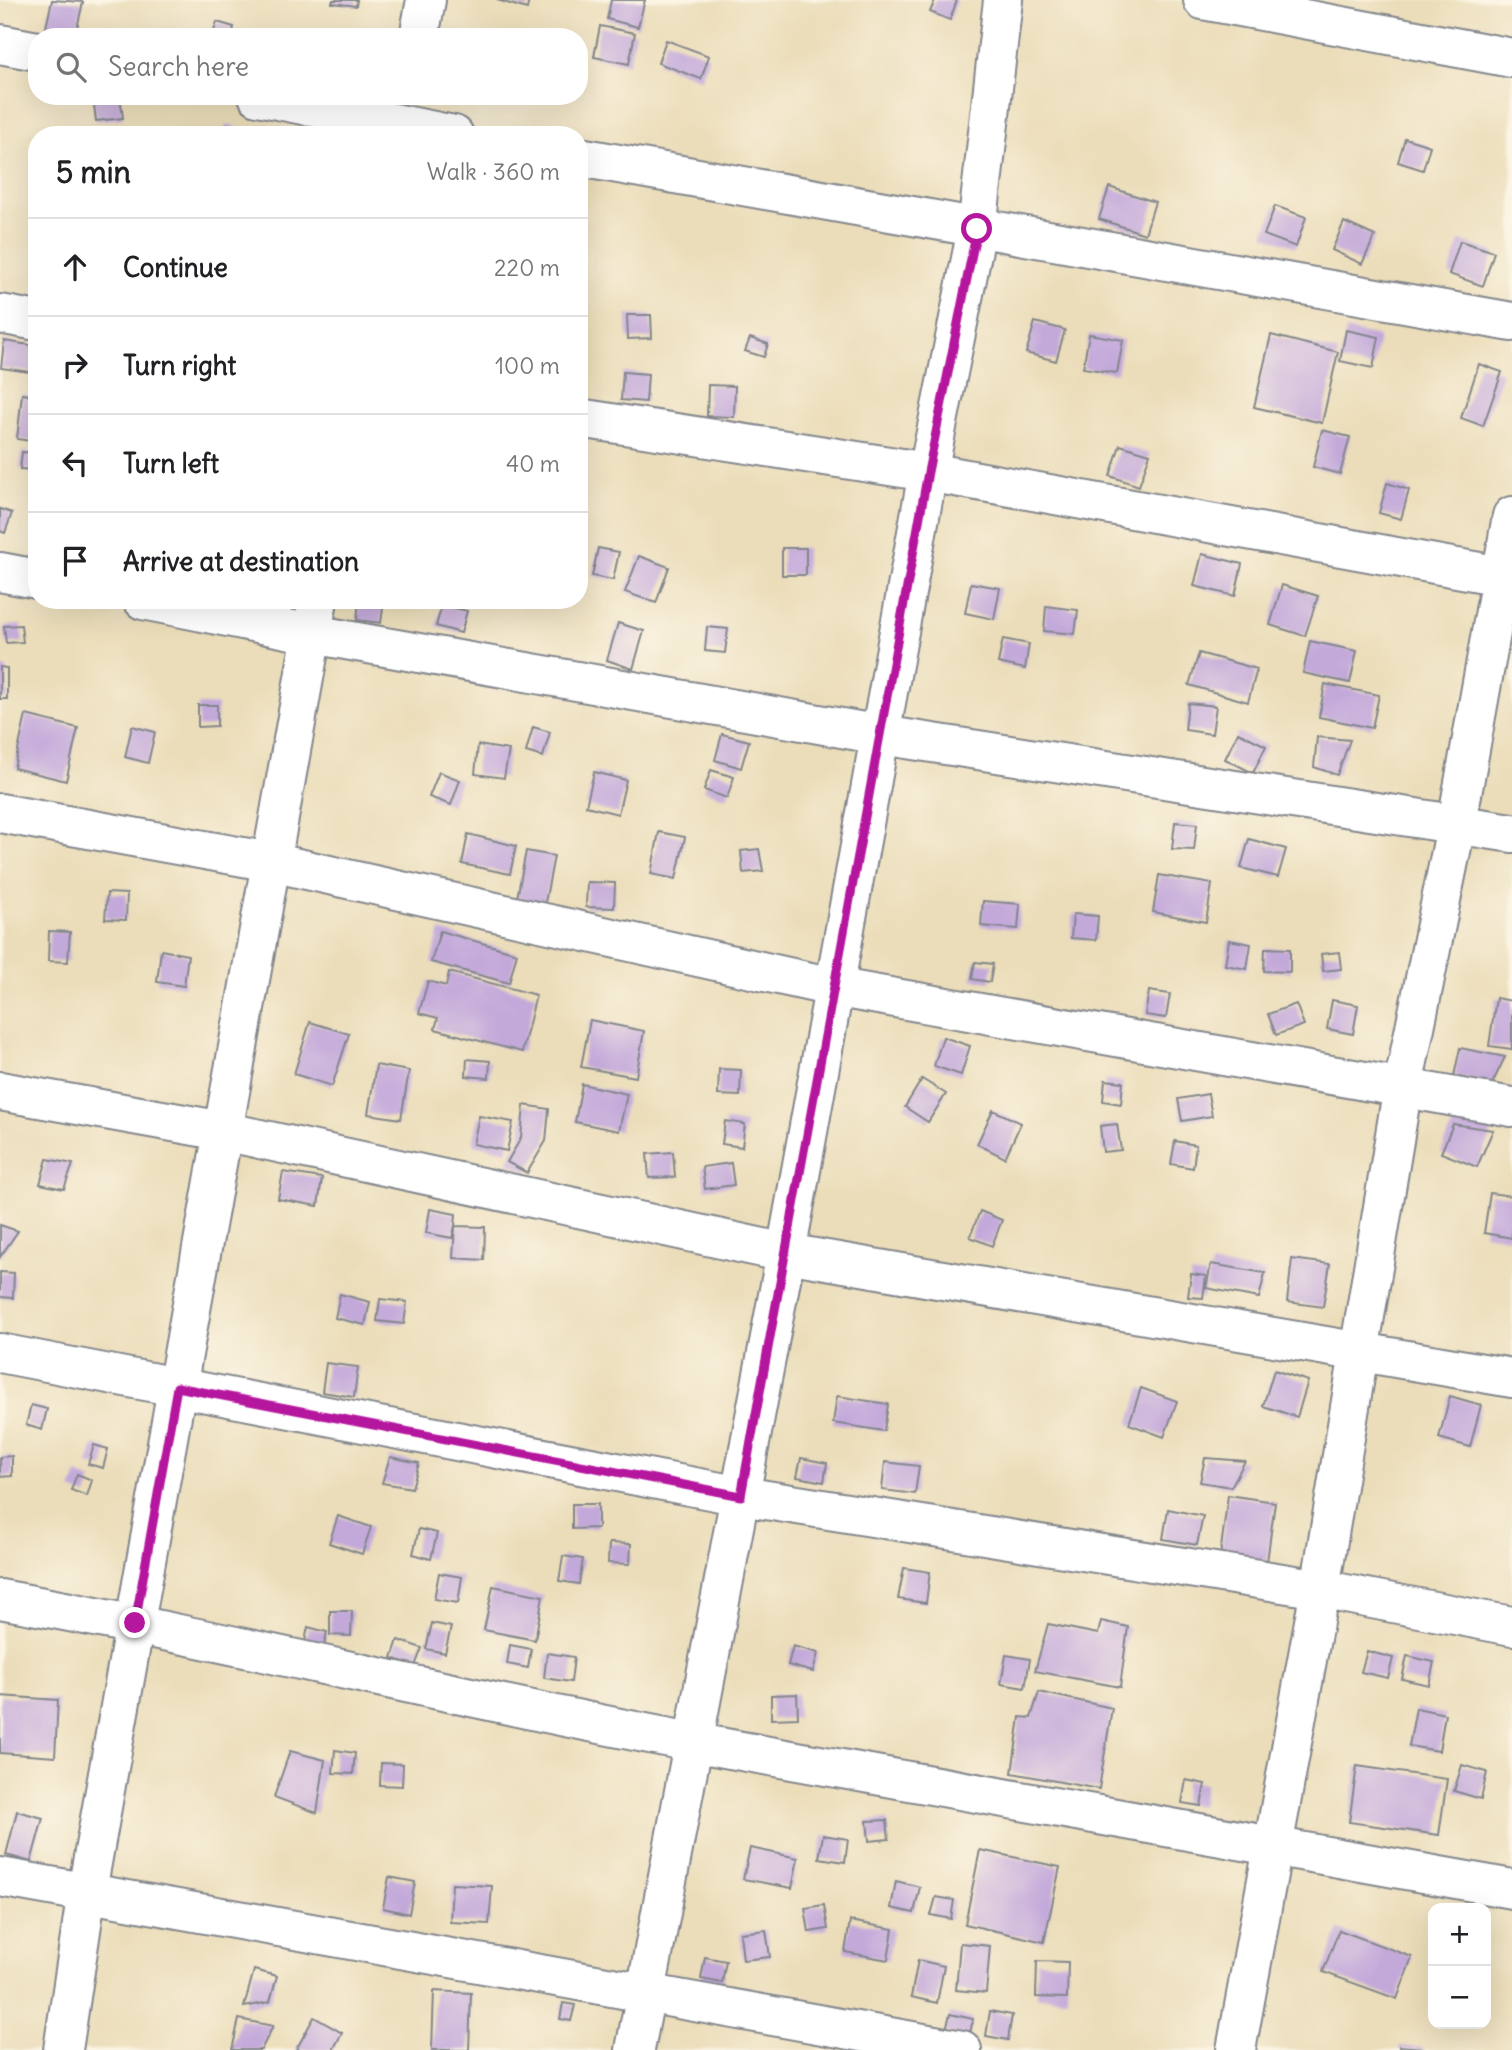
<!DOCTYPE html>
<html lang="en">
<head>
<meta charset="utf-8">
<style>
	body { margin:0; font-family:Delius,sans-serif; background:#f2f2f2; color:#202124 }
	.controls { position:absolute; right:21px; bottom:21px; display:grid; overflow:hidden; border-radius:14px; box-shadow:0 7px 28px #0002 }
	.controls button { width:63px; height:63px; display:grid; place-items:center; padding:0; border:0; border-bottom:2px solid #e0e0e0; background:#fff; color:#202124; font:35px sans-serif }
	.stop { position:absolute; width:21px; height:21px; margin:-16px; border:5px solid #b5179e; border-radius:50%; background:#fff }
	.stop.end { background:#b5179e; border-color:#fff; box-shadow:0 2px 7px #0008 }
	.list { margin:0; padding:0; list-style:none }
	h2 { display:flex; justify-content:space-between; align-items:center; height:91px; margin:0; padding:0 28px; font-size:30px }
	h2 small { font-size:23px; font-weight:400; color:#757577 }
	.list li { display:grid; grid-template-columns:46px 1fr auto; gap:21px; align-items:center; box-sizing:border-box; height:98px; padding:0 28px; border-top:2px solid #e0e0e0 }
	.list b { display:block; font-size:26px; white-space:nowrap }
	.list em { font-size:23px; font-style:normal; color:#757577 }
	.icon { flex:none; width:38px; height:38px; fill:none; stroke:currentColor; stroke-width:2; stroke-linecap:round; stroke-linejoin:round }
	.map { position:relative; flex:none; width:1512px; height:2050px; overflow:hidden }
	.search { position:absolute; background:#fff; box-shadow:0 7px 28px #0002; left:28px; top:28px; width:560px; height:77px; display:flex; align-items:center; gap:18px; box-sizing:border-box; padding:0 24px; border-radius:28px; color:#757577; font-size:26px }
	.panel { position:absolute; background:#fff; box-shadow:0 7px 28px #0002; left:28px; top:126px; width:560px; height:483px; border-radius:28px }
	.map>svg:first-child { display:block }
	.building { fill:#c3a9da }
	.lines { fill:none; stroke-linecap:round; stroke-linejoin:round }
	.minor-casing { stroke:#83868c; stroke-width:42 }
	.minor { stroke:#fff; stroke-width:38 }
	.route { stroke:#b5179e; stroke-width:9 }
</style>
</head>
<body>
<div class="map">
<svg width="1512" height="2050" viewBox="0 0 1512 2050">
	<rect width="100%" height="100%" fill="#fcf5e5"/>
	<filter id="ink" filterUnits="userSpaceOnUse"><feTurbulence type="fractalNoise" baseFrequency=".0143" numOctaves="2"/><feDisplacementMap in="SourceGraphic" scale="14" xChannelSelector="R" yChannelSelector="G"/><feConvolveMatrix kernelMatrix="1 2 1 2 8 2 1 2 1" color-interpolation-filters="sRGB"/></filter>
	<filter id="wash" filterUnits="userSpaceOnUse"><feTurbulence type="fractalNoise" baseFrequency=".00686" numOctaves="4" result="noise"/><feDisplacementMap in="SourceGraphic" scale="28" xChannelSelector="R" yChannelSelector="G"/><feGaussianBlur stdDeviation="1.57" result="paint"/><feColorMatrix in="noise" values="0 0 0 0 0 0 0 0 0 0 0 0 0 0 0 0 0 1.4 0 .05"/><feComposite in="paint" operator="in"/></filter>
	<g filter="url(#wash)">
		<rect width="100%" height="100%" fill="#ebddb9"/>
		<g id="blocks">
			<!-- building -->
			<g class="building">
				<polygon points="52,0 83,2 75,37 45,32"/>
				<polygon points="333,0 357,0 356,6 332,3"/>
				<polygon points="497,0 529,0 527,9"/>
				<polygon points="611,0 645,0 638,27 607,19"/>
				<polygon points="935,0 957,0 950,20 930,12"/>
				<polygon points="217,22 234,27 232,37 212,37"/>
				<polygon points="600,26 635,33 629,64 594,57"/>
				<polygon points="666,40 709,56 701,79 658,63"/>
				<polygon points="120,96 123,118 96,121 93,97"/>
				<polygon points="227,124 249,132 249,135 223,135"/>
				<polygon points="1405,138 1430,146 1423,170 1398,162"/>
				<polygon points="1109,187 1155,202 1145,234 1099,219"/>
				<polygon points="1275,206 1306,217 1296,247 1264,235"/>
				<polygon points="1344,222 1375,236 1362,264 1332,250"/>
				<polygon points="1460,241 1494,252 1483,286 1449,274"/>
				<polygon points="627,315 651,315 652,338 628,339"/>
				<polygon points="1035,322 1065,330 1056,361 1026,353"/>
				<polygon points="1346,330 1379,337 1373,368 1340,361"/>
				<polygon points="1089,334 1123,340 1117,373 1083,368"/>
				<polygon points="1271,335 1338,352 1322,423 1254,407"/>
				<polygon points="750,338 768,344 764,357 745,351"/>
				<polygon points="4,341 37,346 37,373 1,368"/>
				<polygon points="1479,364 1502,372 1483,426 1461,418"/>
				<polygon points="623,372 648,374 646,402 621,400"/>
				<polygon points="708,385 735,386 734,417 707,416"/>
				<polygon points="22,394 37,396 37,442 17,439"/>
				<polygon points="1322,430 1350,437 1340,474 1313,467"/>
				<polygon points="1120,445 1150,454 1139,486 1110,476"/>
				<polygon points="22,452 37,453 37,470 20,469"/>
				<polygon points="1387,483 1409,490 1401,519 1379,513"/>
				<polygon points="0,509 12,513 5,533 0,531"/>
				<polygon points="598,548 619,552 613,580 592,576"/>
				<rect x="782" y="548" width="24" height="27"/>
				<polygon points="1202,554 1242,564 1235,596 1194,586"/>
				<polygon points="639,556 669,567 656,603 625,592"/>
				<polygon points="971,583 1000,588 994,619 965,613"/>
				<polygon points="1282,585 1318,596 1305,636 1270,625"/>
				<polygon points="359,600 384,600 381,623 357,620"/>
				<polygon points="442,605 467,611 461,633 436,626"/>
				<polygon points="1046,606 1078,610 1075,634 1044,631"/>
				<polygon points="618,623 644,631 633,669 607,660"/>
				<polygon points="21,625 23,642 6,643 4,626"/>
				<polygon points="707,627 728,629 725,653 705,651"/>
				<polygon points="1003,639 1029,644 1025,669 998,663"/>
				<polygon points="1310,641 1357,651 1350,683 1303,673"/>
				<polygon points="1199,653 1257,669 1248,702 1189,685"/>
				<polygon points="0,667 7,668 7,699 0,699"/>
				<polygon points="1325,684 1379,695 1372,728 1319,717"/>
				<polygon points="1188,703 1216,706 1212,734 1185,730"/>
				<polygon points="198,705 217,705 217,726 198,727"/>
				<polygon points="26,715 78,728 66,781 14,768"/>
				<polygon points="132,726 155,732 148,763 125,757"/>
				<polygon points="533,727 550,732 543,757 526,752"/>
				<polygon points="1238,732 1266,746 1253,773 1225,759"/>
				<polygon points="722,734 749,741 741,768 715,760"/>
				<polygon points="1317,737 1350,740 1337,775 1314,767"/>
				<polygon points="478,745 509,750 504,778 475,774"/>
				<polygon points="711,770 734,777 727,798 704,790"/>
				<polygon points="439,772 460,780 451,805 429,797"/>
				<polygon points="594,772 626,780 618,814 586,806"/>
				<polygon points="1175,822 1197,824 1194,850 1172,849"/>
				<polygon points="659,832 685,837 676,879 651,874"/>
				<polygon points="468,834 516,846 510,874 462,864"/>
				<polygon points="1249,839 1286,849 1278,877 1241,868"/>
				<polygon points="759,849 763,871 743,873 741,851"/>
				<polygon points="526,851 554,856 545,903 517,898"/>
				<polygon points="1159,875 1212,884 1206,922 1153,912"/>
				<polygon points="587,882 615,883 614,908 586,907"/>
				<polygon points="107,893 127,894 126,920 105,919"/>
				<polygon points="983,901 1020,904 1018,929 981,926"/>
				<polygon points="1073,914 1098,916 1096,940 1071,938"/>
				<polygon points="49,931 70,932 68,962 48,961"/>
				<polygon points="440,931 517,953 509,983 431,962"/>
				<polygon points="1229,940 1251,944 1247,969 1225,965"/>
				<polygon points="1265,948 1290,949 1290,972 1264,971"/>
				<polygon points="161,950 188,955 184,986 157,982"/>
				<polygon points="1339,952 1341,969 1323,971 1321,954"/>
				<polygon points="975,962 993,964 990,982 972,979"/>
				<polygon points="449,972 536,995 522,1052 435,1029 438,1018 419,1013 428,981 446,986"/>
				<polygon points="1149,991 1170,994 1166,1018 1145,1015"/>
				<polygon points="1496,998 1512,1001 1512,1049 1489,1046"/>
				<polygon points="1332,1000 1358,1005 1353,1034 1327,1029"/>
				<polygon points="1296,1004 1304,1025 1276,1035 1268,1014"/>
				<polygon points="590,1020 644,1031 636,1077 581,1067"/>
				<polygon points="310,1022 349,1034 332,1086 294,1074"/>
				<polygon points="943,1037 970,1046 961,1075 934,1066"/>
				<polygon points="1460,1048 1505,1057 1492,1084 1454,1076"/>
				<polygon points="467,1059 490,1061 489,1078 466,1076"/>
				<polygon points="376,1065 409,1071 401,1119 368,1114"/>
				<polygon points="719,1069 741,1070 740,1096 718,1095"/>
				<polygon points="922,1079 946,1094 928,1122 905,1107"/>
				<polygon points="1105,1080 1123,1082 1121,1104 1103,1101"/>
				<polygon points="582,1084 627,1094 619,1131 575,1122"/>
				<polygon points="1208,1094 1212,1116 1182,1121 1178,1099"/>
				<polygon points="524,1105 549,1109 546,1141 527,1173 507,1162 521,1138"/>
				<polygon points="993,1110 1021,1123 1005,1158 977,1144"/>
				<polygon points="479,1116 513,1122 507,1151 473,1144"/>
				<polygon points="725,1121 745,1124 742,1147 722,1144"/>
				<polygon points="1117,1124 1121,1150 1103,1152 1100,1126"/>
				<polygon points="1453,1124 1493,1130 1477,1167 1441,1153"/>
				<polygon points="1175,1141 1196,1145 1193,1168 1171,1164"/>
				<polygon points="673,1152 675,1177 649,1178 647,1154"/>
				<polygon points="47,1159 73,1164 64,1189 40,1184"/>
				<polygon points="731,1163 734,1185 705,1189 702,1167"/>
				<polygon points="283,1172 322,1178 318,1206 278,1199"/>
				<polygon points="1490,1193 1512,1196 1512,1238 1484,1233"/>
				<polygon points="430,1209 456,1214 455,1226 485,1227 484,1260 453,1258 455,1226 452,1238 426,1233"/>
				<polygon points="980,1211 1002,1220 992,1246 970,1237"/>
				<polygon points="0,1225 18,1231 0,1257"/>
				<polygon points="1292,1259 1330,1264 1323,1307 1287,1302"/>
				<polygon points="1211,1264 1265,1273 1259,1298 1206,1288"/>
				<polygon points="0,1272 14,1273 13,1298 0,1297"/>
				<polygon points="1191,1274 1206,1276 1203,1298 1188,1297"/>
				<polygon points="340,1294 370,1302 365,1325 335,1318"/>
				<polygon points="380,1299 407,1302 404,1324 377,1321"/>
				<polygon points="326,1363 358,1367 354,1397 322,1392"/>
				<polygon points="1274,1370 1308,1381 1297,1417 1263,1406"/>
				<polygon points="1141,1388 1177,1401 1164,1437 1129,1424"/>
				<polygon points="837,1396 888,1404 884,1431 833,1423"/>
				<polygon points="1450,1396 1481,1405 1470,1447 1439,1438"/>
				<polygon points="31,1405 47,1409 42,1430 26,1425"/>
				<polygon points="94,1445 108,1449 103,1468 88,1464"/>
				<polygon points="12,1456 12,1476 0,1477 0,1457"/>
				<polygon points="390,1457 419,1463 412,1488 382,1483"/>
				<polygon points="801,1458 827,1463 824,1482 797,1477"/>
				<polygon points="1205,1458 1245,1461 1231,1487 1200,1482"/>
				<polygon points="885,1462 919,1466 915,1494 882,1490"/>
				<polygon points="77,1474 92,1480 87,1496 71,1490"/>
				<polygon points="1228,1495 1275,1502 1267,1562 1220,1556"/>
				<polygon points="572,1504 598,1504 598,1528 572,1529"/>
				<polygon points="1168,1509 1203,1516 1197,1545 1163,1539"/>
				<polygon points="338,1516 371,1527 362,1554 329,1543"/>
				<polygon points="419,1529 437,1533 431,1559 413,1554"/>
				<polygon points="609,1543 631,1544 630,1564 608,1563"/>
				<polygon points="563,1556 583,1559 579,1584 559,1581"/>
				<polygon points="904,1568 930,1572 926,1603 898,1599"/>
				<polygon points="439,1573 462,1577 458,1603 434,1599"/>
				<polygon points="493,1586 543,1596 535,1640 484,1630"/>
				<polygon points="330,1611 352,1611 351,1636 330,1635"/>
				<polygon points="1101,1621 1128,1627 1120,1687 1035,1671 1048,1624 1098,1634"/>
				<polygon points="432,1623 451,1627 445,1653 426,1649"/>
				<polygon points="308,1627 327,1632 323,1651 304,1646"/>
				<polygon points="398,1640 422,1648 415,1666 392,1658"/>
				<polygon points="510,1645 531,1649 528,1668 507,1664"/>
				<polygon points="793,1646 818,1653 813,1672 788,1665"/>
				<polygon points="1367,1651 1393,1658 1388,1678 1361,1672"/>
				<polygon points="547,1653 574,1657 571,1682 544,1678"/>
				<polygon points="1006,1655 1030,1659 1025,1688 1001,1684"/>
				<polygon points="1407,1656 1434,1662 1429,1685 1402,1679"/>
				<polygon points="1039,1692 1112,1708 1099,1789 1012,1773 1020,1717 1031,1718"/>
				<polygon points="797,1694 798,1718 771,1719 771,1695"/>
				<polygon points="0,1696 58,1700 55,1757 0,1753"/>
				<polygon points="1416,1708 1445,1714 1439,1751 1409,1746"/>
				<polygon points="335,1750 355,1753 353,1774 333,1773"/>
				<polygon points="290,1751 325,1760 317,1813 274,1797"/>
				<polygon points="381,1763 403,1764 402,1786 380,1785"/>
				<polygon points="1462,1765 1487,1772 1481,1799 1454,1791"/>
				<polygon points="1357,1766 1447,1779 1439,1835 1349,1822"/>
				<polygon points="1186,1780 1205,1784 1201,1806 1182,1803"/>
				<polygon points="17,1811 43,1818 31,1862 6,1855"/>
				<polygon points="887,1820 889,1839 869,1841 867,1821"/>
				<polygon points="823,1835 848,1839 845,1862 819,1858"/>
				<polygon points="750,1848 798,1858 792,1888 743,1879"/>
				<polygon points="980,1850 1060,1867 1044,1942 965,1924"/>
				<polygon points="389,1877 415,1882 409,1914 383,1908"/>
				<polygon points="896,1881 920,1887 914,1913 891,1908"/>
				<polygon points="452,1884 492,1886 489,1924 450,1922"/>
				<polygon points="936,1897 954,1900 951,1919 931,1915"/>
				<polygon points="824,1905 828,1929 809,1932 805,1908"/>
				<polygon points="850,1921 893,1929 888,1960 845,1952"/>
				<polygon points="766,1930 770,1957 743,1960 740,1933"/>
				<polygon points="1339,1930 1412,1957 1397,1999 1323,1972"/>
				<polygon points="960,1943 990,1946 986,1993 956,1990"/>
				<polygon points="705,1957 726,1961 722,1983 701,1979"/>
				<polygon points="918,1960 944,1966 937,2003 911,1997"/>
				<polygon points="1037,1961 1068,1962 1067,1998 1036,1997"/>
				<polygon points="254,1970 277,1976 270,2002 244,2007"/>
				<polygon points="434,1991 471,1993 469,2050 432,2050"/>
				<polygon points="563,2003 575,2005 571,2021 560,2019"/>
				<polygon points="990,2011 1012,2015 1008,2040 986,2036"/>
				<polygon points="950,2014 973,2019 969,2038 945,2033"/>
				<polygon points="314,2017 342,2033 333,2050 296,2050"/>
				<polygon points="239,2019 273,2026 261,2050 232,2050"/>
				<polygon points="1399,2046 1423,2048 1423,2050 1399,2050"/>
			</g>
		</g>
	</g>
	<g filter="url(#ink)">
		<use href="#blocks" fill-opacity="0" stroke="#83868c" stroke-width="2"/>
		<g class="lines">
			<defs>
				<g id="minor">
					<polyline points="1203,0 1512,58"/>
					<polyline points="419,37 426,0"/>
					<polyline points="0,44 37,51"/>
					<polyline points="258,96 454,135"/>
					<polyline points="579,157 1512,322"/>
					<polyline points="0,314 37,321"/>
					<polyline points="579,418 928,472 1501,576"/>
					<polyline points="0,572 37,579"/>
					<polyline points="143,600 312,634 881,735 1512,833"/>
					<polyline points="0,813 271,862 833,987 1512,1107"/>
					<polyline points="0,1091 223,1131 786,1253 1512,1378"/>
					<polyline points="0,1353 741,1496 1320,1589 1512,1626"/>
					<path d="M0 1599C234 1641 464 1700 697 1743 968 1794 1241 1838 1512 1889"/>
					<polyline points="0,1877 962,2050"/>
					<polyline points="63,2050 87,1891 318,600"/>
					<polyline points="635,2050 786,1253 928,472 977,229 1003,0"/>
					<polyline points="1236,2050 1320,1589 1403,1086 1457,822 1512,516"/>
				</g>
			</defs>
			<!-- minor casing -->
			<use href="#minor" class="minor-casing"/>
			<!-- minor -->
			<use href="#minor" class="minor"/>
		</g>
	</g>
	<g class="lines" filter="url(#ink)">
		<!-- route -->
		<polyline class="route" points="135,1623 177,1387 741,1496 928,472 977,229"/>
	</g>
</svg>
<div class="controls">
<button>+</button>
<button>−</button>
</div>
<div class="stop" style="left:977px;top:229px"></div>
<div class="stop end" style="left:135px;top:1623px"></div>
<div class="search"><svg class="icon" aria-label="search" viewBox="0 0 24 24"><circle cx="10" cy="10" r="6"/><path d="M15 15l6 6"/></svg>Search here</div>
<section class="panel">
<h2>5 min<small>Walk · 360 m</small></h2>
<ul class="list">
<li><svg class="icon" aria-label="ahead" viewBox="0 0 24 24"><path d="M12 20V5M6 11l6-6 6 6"/></svg><div><b>Continue</b></div><em>220 m</em></li>
<li><svg class="icon" aria-label="right" viewBox="0 0 24 24"><path d="M7 20v-9h11M14 6l5 5-5 5"/></svg><div><b>Turn right</b></div><em>100 m</em></li>
<li><svg class="icon" aria-label="left" viewBox="0 0 24 24"><path d="M17 20v-9H6M10 6l-5 5 5 5"/></svg><div><b>Turn left</b></div><em>40 m</em></li>
<li><svg class="icon" aria-label="arrive" viewBox="0 0 24 24"><path d="M6 21V4h12l-3 4 3 4H6"/></svg><div><b>Arrive at destination</b></div></li>
</ul>
</section>
</div>
</body>
</html>
